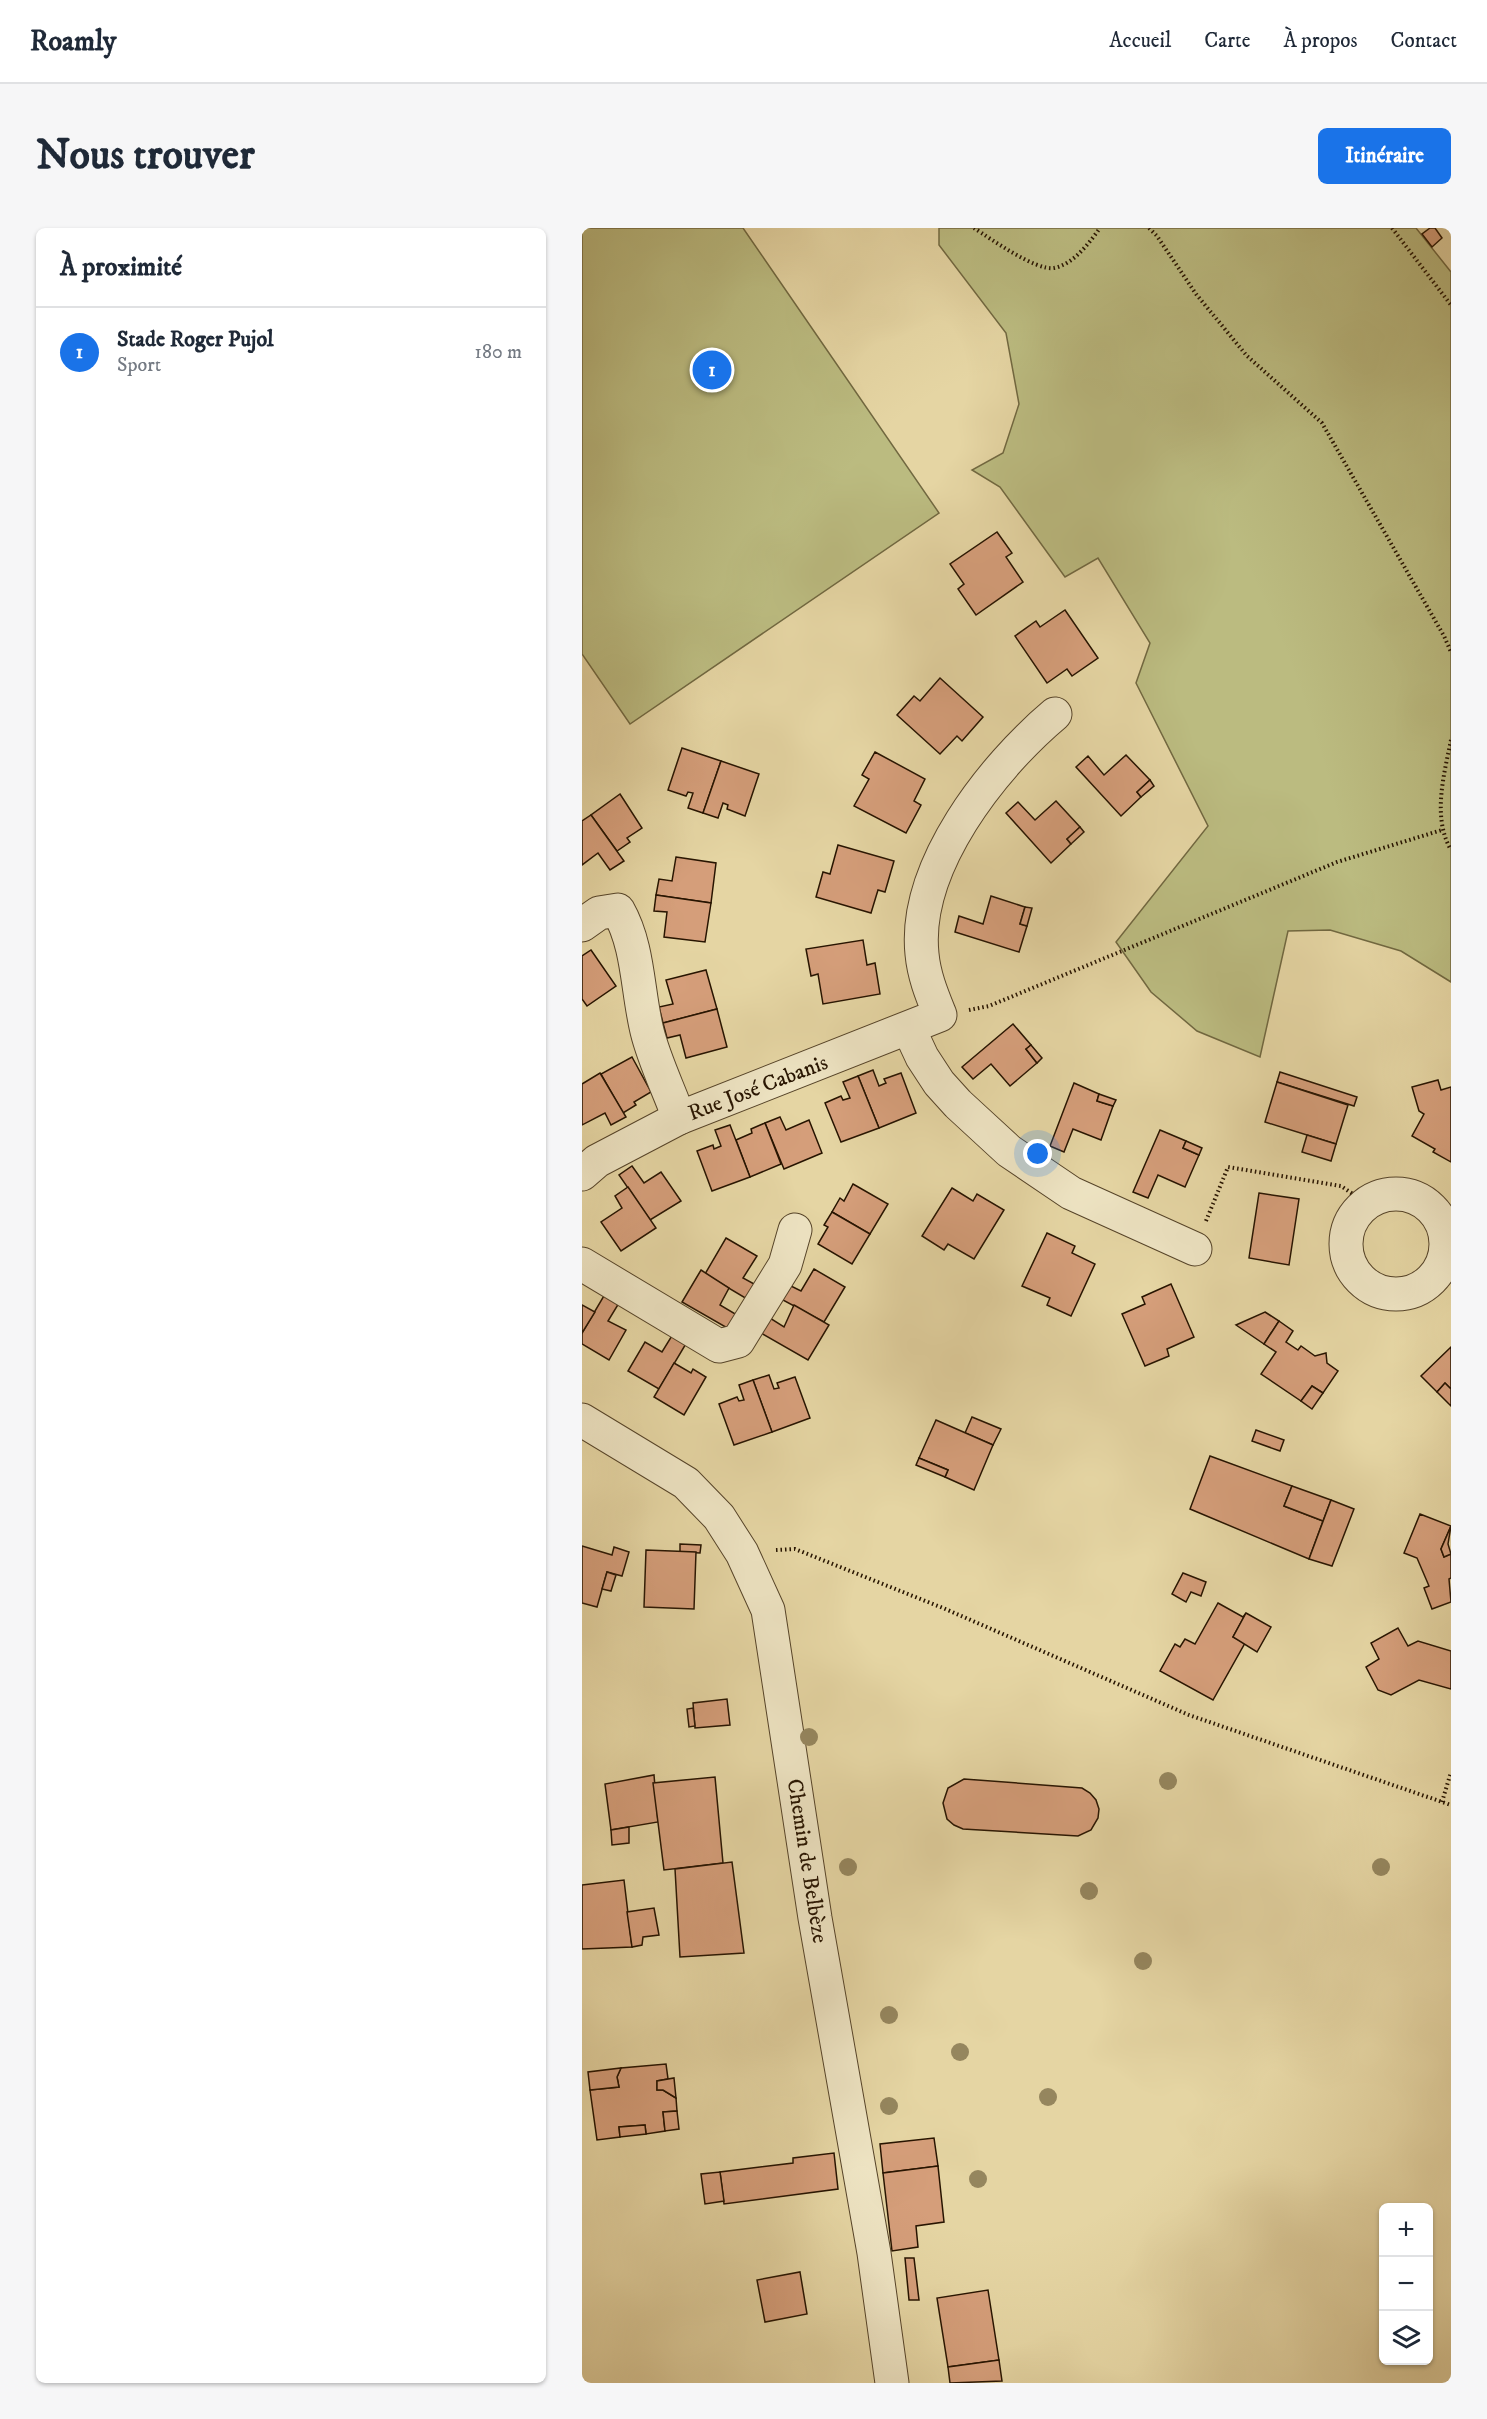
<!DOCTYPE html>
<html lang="fr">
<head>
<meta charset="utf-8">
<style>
	body { margin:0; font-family:"IM FELL DW Pica",serif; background:#f6f6f7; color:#1f2937 }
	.controls { position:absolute; right:18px; bottom:18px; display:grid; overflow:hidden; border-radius:9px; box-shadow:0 2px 4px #0004 }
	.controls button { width:54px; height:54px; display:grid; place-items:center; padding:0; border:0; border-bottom:2px solid #e0e1e3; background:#fff; color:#1f2937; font:30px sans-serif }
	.you { position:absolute; left:456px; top:926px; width:21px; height:21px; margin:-15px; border:4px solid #fff; border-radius:50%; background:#1a73e8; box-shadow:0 0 0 9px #1a73e833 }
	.badge { display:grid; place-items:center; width:39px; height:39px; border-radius:50%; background:#1a73e8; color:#fff; font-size:20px; font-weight:700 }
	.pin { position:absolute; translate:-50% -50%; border:3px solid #fff; box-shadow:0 2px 6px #0006 }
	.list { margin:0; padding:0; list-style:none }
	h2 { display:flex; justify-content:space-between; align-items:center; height:78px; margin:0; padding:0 24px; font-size:26px }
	h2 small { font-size:20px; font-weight:400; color:#747a83 }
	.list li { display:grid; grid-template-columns:39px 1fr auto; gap:18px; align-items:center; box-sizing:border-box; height:90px; padding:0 24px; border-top:2px solid #e0e1e3 }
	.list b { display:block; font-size:22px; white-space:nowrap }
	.list p { margin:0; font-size:20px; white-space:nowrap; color:#747a83 }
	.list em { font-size:20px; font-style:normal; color:#747a83 }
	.icon { flex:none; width:33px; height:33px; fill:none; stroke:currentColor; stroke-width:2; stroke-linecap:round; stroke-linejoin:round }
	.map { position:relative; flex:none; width:869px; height:2155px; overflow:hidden; border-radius:9px }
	header { display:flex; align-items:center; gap:36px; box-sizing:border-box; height:84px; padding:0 30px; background:#fff; border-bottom:2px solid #e0e1e3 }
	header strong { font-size:28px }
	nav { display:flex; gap:33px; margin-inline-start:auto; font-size:21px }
	.intro { display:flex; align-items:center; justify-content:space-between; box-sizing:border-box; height:144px; padding:0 36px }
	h1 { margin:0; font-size:42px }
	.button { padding:15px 27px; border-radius:9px; background:#1a73e8; color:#fff; font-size:21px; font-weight:700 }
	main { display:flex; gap:36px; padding:0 36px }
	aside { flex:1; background:#fff; border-radius:9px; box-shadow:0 2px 4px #0004 }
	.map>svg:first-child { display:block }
	.green { fill:#bbbb80; stroke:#716840; stroke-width:1.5 }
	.building { fill:#d59e7a; stroke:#271400; stroke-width:1.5 }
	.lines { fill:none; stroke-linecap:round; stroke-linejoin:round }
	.minor-casing { stroke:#564429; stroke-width:35 }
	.path { stroke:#271400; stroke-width:4; stroke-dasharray:1.5 3; stroke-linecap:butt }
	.minor { stroke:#eee4c3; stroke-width:33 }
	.tree { fill:#95865e }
	.labels { text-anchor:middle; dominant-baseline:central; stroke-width:4.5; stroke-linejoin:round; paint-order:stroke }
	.street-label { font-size:22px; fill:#271400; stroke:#eee4c3 }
</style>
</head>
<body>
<header>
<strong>Roamly</strong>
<nav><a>Accueil</a><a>Carte</a><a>À propos</a><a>Contact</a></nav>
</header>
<div class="intro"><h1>Nous trouver</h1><a class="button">Itinéraire</a></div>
<main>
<aside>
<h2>À proximité<small></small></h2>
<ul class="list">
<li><span class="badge">1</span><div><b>Stade Roger Pujol</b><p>Sport</p></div><em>180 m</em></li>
</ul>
</aside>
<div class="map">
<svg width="869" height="2155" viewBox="0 0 869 2155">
	<rect width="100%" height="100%" fill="#e5d5a3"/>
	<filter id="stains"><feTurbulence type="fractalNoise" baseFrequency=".00333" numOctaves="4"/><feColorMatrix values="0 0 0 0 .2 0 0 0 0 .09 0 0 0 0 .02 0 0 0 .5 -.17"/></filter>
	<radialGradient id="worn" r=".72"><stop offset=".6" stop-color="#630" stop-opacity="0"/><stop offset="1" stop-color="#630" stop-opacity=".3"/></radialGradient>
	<!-- green -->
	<g class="green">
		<polygon points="0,0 161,0 357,285 48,496 0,426"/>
		<polygon points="357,0 834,0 869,44 869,754 819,723 748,702 706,703 678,829 615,803 569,764 534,714 626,598 554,455 568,415 516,330 483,349 418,259 390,242 421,225 437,176 424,105 357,17"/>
	</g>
	<!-- building -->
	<g class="building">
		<polygon points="848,0 853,0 860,10 850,19 840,6"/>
		<polygon points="415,304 430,325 424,329 441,354 394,387 376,361 382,356 368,336"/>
		<polygon points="483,382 516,430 490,448 485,441 465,455 433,408 454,393 458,399"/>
		<polygon points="358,450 401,489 380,513 375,508 358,526 315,487 332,468 338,473"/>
		<polygon points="100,520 139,533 121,585 106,580 111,565 106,564 104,568 86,562"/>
		<polygon points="293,524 343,551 332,573 339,577 324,605 272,578 287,551 280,547"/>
		<polygon points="544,527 568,552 555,564 559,569 539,588 494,539 506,528 522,547"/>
		<polygon points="139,533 177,546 163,588 145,581 146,577 141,575 136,590 121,585"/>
		<polygon points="568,552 572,558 559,569 555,564"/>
		<polygon points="38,566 60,600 45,610 48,614 35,623 9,587"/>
		<polygon points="474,573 498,599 485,611 489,616 469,635 424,585 436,574 453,592"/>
		<polygon points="9,587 42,633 28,642 16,625 0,637 0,593"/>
		<polygon points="498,599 502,604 489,616 485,611"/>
		<polygon points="256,617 312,633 303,664 296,662 289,685 234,669 241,644 248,646"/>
		<polygon points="94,629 134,635 129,675 74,667 77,651 90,653"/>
		<polygon points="74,667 129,675 123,714 82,709 85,684 72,683"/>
		<polygon points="409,668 443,679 438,696 445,698 437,724 373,704 377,688 401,696"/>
		<polygon points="443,679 450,680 445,698 438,696"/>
		<polygon points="281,712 285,737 293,735 298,766 241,776 236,746 229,748 224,721"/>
		<polygon points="9,722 34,758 5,778 0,771 0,728"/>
		<polygon points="124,742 135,781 81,795 77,779 91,776 84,752"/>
		<polygon points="135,781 145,819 104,830 98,807 85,810 81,795"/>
		<polygon points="431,796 449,817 444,821 455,835 428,858 409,836 391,851 380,839"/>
		<polygon points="449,817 460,830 455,835 444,821"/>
		<polygon points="50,829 69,864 52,874 54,877 41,885 19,846"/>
		<polygon points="291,842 297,858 304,855 302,851 319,845 334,885 297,900 276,848"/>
		<polygon points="698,844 775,869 772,878 695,854"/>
		<polygon points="18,845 44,889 29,897 23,885 0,897 0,856"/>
		<polygon points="276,848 297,900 259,914 243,875 259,868 261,872 268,870 261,854"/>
		<polygon points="856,852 859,862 869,859 869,934 851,924 853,921 830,908 842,886 837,883 830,859"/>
		<polygon points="695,854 766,877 754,916 683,894"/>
		<polygon points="492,855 517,866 515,873 531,878 519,912 491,901 482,924 468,918"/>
		<polygon points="517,866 534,872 531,878 515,873"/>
		<polygon points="198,889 204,902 227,892 240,925 202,941 183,895"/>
		<polygon points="183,895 199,936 168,949 154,912 170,905 169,901"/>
		<polygon points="148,897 168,949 130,963 115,923 131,917 132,921 139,918 133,902"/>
		<polygon points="578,902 604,913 601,920 617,927 603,959 576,947 566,970 551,964"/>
		<polygon points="725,907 754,916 749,933 720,924"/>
		<polygon points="604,913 620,920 617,927 601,920"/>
		<polygon points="50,938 62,955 79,944 99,973 68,992 37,947"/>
		<polygon points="271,956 306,976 288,1006 250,984 258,970 262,973"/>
		<polygon points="46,959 74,1000 39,1023 19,994 40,980 33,968"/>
		<polygon points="370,960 391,973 395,966 422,982 392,1031 366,1016 362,1022 340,1008"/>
		<polygon points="677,965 717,971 707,1037 667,1030"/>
		<polygon points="250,984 288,1006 270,1036 236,1016 246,999 242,997"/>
		<polygon points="465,1005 493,1018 490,1025 513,1036 489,1088 465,1077 468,1070 440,1058"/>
		<polygon points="144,1010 175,1028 161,1050 174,1057 165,1071 123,1046"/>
		<polygon points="232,1041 263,1059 242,1094 199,1071 207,1057 219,1063"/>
		<polygon points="119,1042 147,1060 138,1077 155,1087 147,1101 100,1074"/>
		<polygon points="589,1056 612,1109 585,1121 587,1128 563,1138 540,1086 563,1076 560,1069"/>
		<polygon points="23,1066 37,1075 26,1093 44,1102 27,1132 0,1116 0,1105"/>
		<polygon points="0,1077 13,1084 0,1105"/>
		<polygon points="212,1077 247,1097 226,1132 179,1105 188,1090 202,1099"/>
		<polygon points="683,1084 697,1093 682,1116 654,1097"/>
		<polygon points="697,1093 711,1103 704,1114 716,1122 719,1118 733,1128 744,1125 745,1135 756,1143 741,1165 730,1158 719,1173 679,1146 694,1124 682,1116"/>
		<polygon points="91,1106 105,1114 77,1161 46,1143 63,1114 80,1124"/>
		<polygon points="869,1119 869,1161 863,1155 855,1164 839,1148"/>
		<polygon points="92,1135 109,1145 111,1141 124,1149 102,1187 72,1169"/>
		<polygon points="187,1147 192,1161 197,1160 195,1155 213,1149 228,1190 190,1204 171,1152"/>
		<polygon points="171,1152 190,1204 152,1217 137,1176 155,1169 157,1173 162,1172 157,1157"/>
		<polygon points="863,1155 869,1161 869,1178 855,1164"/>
		<polygon points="730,1158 741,1165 730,1181 719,1173"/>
		<polygon points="390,1189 419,1201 411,1217 383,1205"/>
		<polygon points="354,1192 411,1217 392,1262 363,1249 366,1242 337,1230"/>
		<polygon points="674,1202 702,1212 698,1223 670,1213"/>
		<polygon points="628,1228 710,1258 702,1278 741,1293 727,1331 608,1281"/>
		<polygon points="337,1230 366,1242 363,1249 334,1237"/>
		<polygon points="710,1258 749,1272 741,1293 702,1278"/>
		<polygon points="749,1272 772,1281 750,1338 727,1331"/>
		<polygon points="838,1286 869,1298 859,1321 862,1329 869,1326 869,1350 867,1351 869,1374 850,1381 842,1360 847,1358 835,1330 822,1325"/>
		<polygon points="869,1298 866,1316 869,1326 862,1329 859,1321"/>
		<polygon points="98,1316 119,1317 118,1325 98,1324"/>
		<polygon points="0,1318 30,1327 32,1319 47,1324 40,1348 25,1344 15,1379 0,1375"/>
		<polygon points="64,1322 114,1324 112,1381 62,1379"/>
		<polygon points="25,1344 34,1347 29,1363 20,1361"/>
		<polygon points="601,1345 624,1354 619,1368 609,1364 604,1374 590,1366"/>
		<polygon points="636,1375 661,1389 664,1385 651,1409 663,1415 631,1472 578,1443 593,1416 598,1419 603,1411 613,1416"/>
		<polygon points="664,1385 689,1399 675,1424 651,1409"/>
		<polygon points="816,1400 826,1418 836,1413 869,1423 869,1461 837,1452 809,1467 796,1462 784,1439 797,1431 789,1415"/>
		<polygon points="145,1471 148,1497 113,1500 111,1475"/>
		<polygon points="111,1480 113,1498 107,1499 105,1481"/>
		<polygon points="72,1547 76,1594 29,1602 23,1556"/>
		<polygon points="133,1549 141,1635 82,1642 71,1555"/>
		<polygon points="382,1551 500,1560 508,1565 514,1572 517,1581 516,1590 509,1602 496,1608 381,1601 372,1597 365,1591 361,1575 366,1560"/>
		<polygon points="47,1599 47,1615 30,1617 29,1602"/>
		<polygon points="150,1634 162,1725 98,1729 93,1641"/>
		<polygon points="42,1652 50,1719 0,1721 0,1657"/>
		<polygon points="72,1680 77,1707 61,1709 60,1717 50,1719 45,1684"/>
		<polygon points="84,1836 86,1851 75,1853 75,1862 81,1862 94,1870 95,1883 81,1884 83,1903 64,1906 63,1897 37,1899 38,1909 15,1912 8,1862 37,1859 35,1849 39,1840"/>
		<polygon points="39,1840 35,1849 37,1859 8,1862 6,1844"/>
		<polygon points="92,1850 94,1870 81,1862 75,1862 75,1853"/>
		<polygon points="95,1883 97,1901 83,1903 81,1884"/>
		<polygon points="63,1897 64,1906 38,1909 37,1899"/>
		<polygon points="352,1910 356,1938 301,1945 298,1916"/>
		<polygon points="252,1925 256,1961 142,1976 138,1944 211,1935 211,1930"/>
		<polygon points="356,1938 362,1994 334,1998 336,2019 310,2023 301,1945"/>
		<polygon points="138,1944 142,1973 123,1976 119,1946"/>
		<polygon points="323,2030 332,2030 337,2072 327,2072"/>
		<polygon points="218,2044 225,2086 183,2094 175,2052"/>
		<polygon points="406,2062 417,2132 366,2139 355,2070"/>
		<polygon points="417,2132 420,2153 368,2155 366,2139"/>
	</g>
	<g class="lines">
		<defs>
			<g id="minor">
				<path d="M0 697 17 685 36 682C57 719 55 762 65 803 72 832 87 862 97 890"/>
				<polyline points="327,801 340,829 357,855 376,876 427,923 489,965 613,1021"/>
				<path d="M0 946 15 933 97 890 358 787C350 767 342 748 340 726 331 639 410 539 473 486"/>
				<circle cx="814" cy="1016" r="50"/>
				<polyline points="0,1036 137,1118 156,1113 203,1037 213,1002"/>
				<polyline points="0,1192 104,1255 137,1289 160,1325 186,1382 233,1690 292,2025 310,2155"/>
			</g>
		</defs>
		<!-- minor casing -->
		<use href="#minor" class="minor-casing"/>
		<!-- path -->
		<g class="path">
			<path d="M392 0C409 11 454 43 472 40 492 36 507 15 518 0"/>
			<polyline points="567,0 575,8 614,66 665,128 740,195 862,408 869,424"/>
			<polyline points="810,0 869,77"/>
			<path d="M869 512C862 547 850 589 869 622"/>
			<polyline points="387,782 407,778 755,634 860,602"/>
			<polyline points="624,993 646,939 759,958 784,975"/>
			<polyline points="194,1322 213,1321 361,1380 607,1487 869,1577"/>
			<polyline points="860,1574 869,1544"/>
		</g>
		<!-- minor -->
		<use href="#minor" class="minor"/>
	</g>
	<!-- trees -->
	<g class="tree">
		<circle cx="227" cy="1509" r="9"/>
		<circle cx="586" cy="1553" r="9"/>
		<circle cx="266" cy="1639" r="9"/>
		<circle cx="799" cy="1639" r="9"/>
		<circle cx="507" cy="1663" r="9"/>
		<circle cx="561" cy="1733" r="9"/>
		<circle cx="307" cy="1787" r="9"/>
		<circle cx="378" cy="1824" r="9"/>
		<circle cx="466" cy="1869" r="9"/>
		<circle cx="307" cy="1878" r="9"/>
		<circle cx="396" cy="1951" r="9"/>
	</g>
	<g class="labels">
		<!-- street labels -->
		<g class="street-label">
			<text transform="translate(176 860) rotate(-21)">Rue José Cabanis</text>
			<text transform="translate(225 1633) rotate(81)">Chemin de Belbèze</text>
		</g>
	</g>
	<rect width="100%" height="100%" filter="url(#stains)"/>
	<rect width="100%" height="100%" fill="url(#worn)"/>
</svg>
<div class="controls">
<button>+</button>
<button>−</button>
<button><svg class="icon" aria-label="layers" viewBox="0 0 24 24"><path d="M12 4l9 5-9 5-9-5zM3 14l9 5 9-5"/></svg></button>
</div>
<div class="you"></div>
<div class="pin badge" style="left:130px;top:142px">1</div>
</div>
</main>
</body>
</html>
